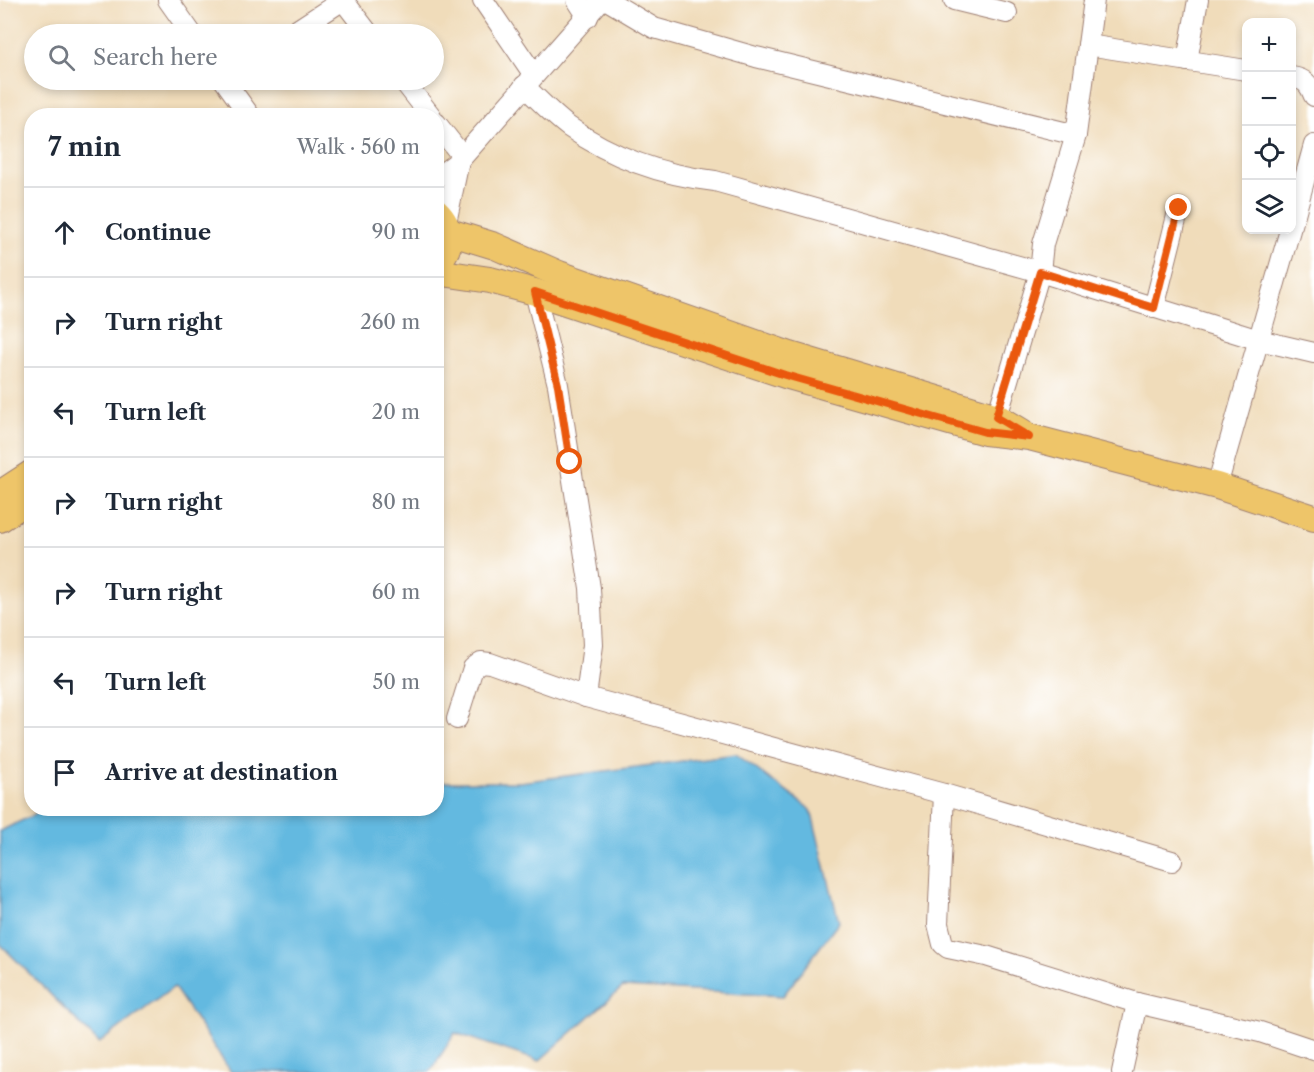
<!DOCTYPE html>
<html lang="en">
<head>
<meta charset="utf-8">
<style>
	body { margin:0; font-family:"Libre Caslon Text",serif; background:#f6f6f7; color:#1f2937 }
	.controls { position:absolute; right:18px; top:18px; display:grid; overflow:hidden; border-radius:12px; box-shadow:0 3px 9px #0003 }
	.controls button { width:54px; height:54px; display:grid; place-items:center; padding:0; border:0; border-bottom:2px solid #e0e1e3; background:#fff; color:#1f2937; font:30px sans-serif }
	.stop { position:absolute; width:18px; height:18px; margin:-14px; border:4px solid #ea580c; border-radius:50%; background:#fff }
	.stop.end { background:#ea580c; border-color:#fff; box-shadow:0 2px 6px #0008 }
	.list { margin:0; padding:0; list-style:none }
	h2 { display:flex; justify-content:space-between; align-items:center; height:78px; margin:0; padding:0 24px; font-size:26px }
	h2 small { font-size:20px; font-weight:400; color:#747a83 }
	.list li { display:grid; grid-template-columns:39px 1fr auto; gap:18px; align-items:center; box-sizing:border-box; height:90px; padding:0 24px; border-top:2px solid #e0e1e3 }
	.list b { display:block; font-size:22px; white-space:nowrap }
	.list em { font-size:20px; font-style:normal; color:#747a83 }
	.icon { flex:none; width:33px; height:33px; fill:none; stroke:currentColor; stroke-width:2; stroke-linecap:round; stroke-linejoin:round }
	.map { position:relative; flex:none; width:1314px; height:1072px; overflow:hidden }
	.search { position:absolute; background:#fff; box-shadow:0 3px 9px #0003; left:24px; top:24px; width:420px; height:66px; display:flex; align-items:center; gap:15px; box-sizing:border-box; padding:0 21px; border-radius:33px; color:#747a83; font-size:22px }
	.panel { position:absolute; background:#fff; box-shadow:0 3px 9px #0003; left:24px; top:108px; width:420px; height:708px; border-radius:24px }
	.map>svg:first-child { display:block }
	.water { fill:#63b9e0; stroke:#566c86; stroke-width:1.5 }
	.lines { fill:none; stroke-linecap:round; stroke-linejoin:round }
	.minor-casing { stroke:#9d7e72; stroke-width:22 }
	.major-casing { stroke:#9d7e72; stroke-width:28 }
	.minor { stroke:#fff; stroke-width:20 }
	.major { stroke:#eec569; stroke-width:26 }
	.route { stroke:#ea580c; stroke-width:8 }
</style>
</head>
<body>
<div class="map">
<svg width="1314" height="1072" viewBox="0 0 1314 1072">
	<rect width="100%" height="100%" fill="#fff"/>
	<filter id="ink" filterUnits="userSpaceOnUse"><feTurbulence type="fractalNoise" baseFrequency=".0167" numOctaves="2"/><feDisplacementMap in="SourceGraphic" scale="12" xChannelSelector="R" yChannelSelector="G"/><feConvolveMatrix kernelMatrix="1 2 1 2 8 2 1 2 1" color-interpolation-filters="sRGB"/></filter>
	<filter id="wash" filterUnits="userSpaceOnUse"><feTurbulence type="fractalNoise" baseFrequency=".008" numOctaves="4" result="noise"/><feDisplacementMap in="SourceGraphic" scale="24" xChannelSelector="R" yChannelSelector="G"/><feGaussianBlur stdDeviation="1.35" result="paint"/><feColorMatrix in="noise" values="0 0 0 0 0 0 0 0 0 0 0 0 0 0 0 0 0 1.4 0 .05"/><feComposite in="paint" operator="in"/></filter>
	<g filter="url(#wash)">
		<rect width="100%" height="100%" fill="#f0dcba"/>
		<!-- water -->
		<polygon class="water" points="736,754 811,810 839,922 783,996 623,987 539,1061 455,1033 430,1072 231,1072 174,987 99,1043 0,944 0,831 46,809 436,808 437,782 520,782"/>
	</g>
	<g filter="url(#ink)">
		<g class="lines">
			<defs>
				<g id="minor">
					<polyline points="168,0 192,34"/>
					<polyline points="343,0 369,34"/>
					<polyline points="483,0 534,75"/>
					<polyline points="577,0 588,17"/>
					<polyline points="607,0 654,28 756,57 1076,135"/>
					<polyline points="954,0 1007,13"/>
					<polyline points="291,34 343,0"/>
					<polyline points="1088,45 1246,70"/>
					<polyline points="1187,61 1198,0"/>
					<path d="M1292 77C1305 79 1309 84 1314 96"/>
					<polyline points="224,80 250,116"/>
					<polyline points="403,80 431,116"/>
					<path d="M524 86C539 100 553 115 569 127 613 158 662 175 715 181L1040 272 1259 340 1314 353"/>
					<polyline points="436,123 462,156"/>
					<polyline points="436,178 459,161 601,0"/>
					<polyline points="446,223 459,161"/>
					<polyline points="1292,225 1314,145"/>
					<polyline points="535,292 558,385 590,588 593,645 586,697"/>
					<polyline points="1154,308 1179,208"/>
					<polyline points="997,417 1040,272 1043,244 1076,135 1094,0"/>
					<polyline points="1217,486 1290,230"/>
					<polyline points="457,719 473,668 481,662 490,663 586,697 944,794 1172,861"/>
					<polyline points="944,794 938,924 943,944 948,948 986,956 1137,1003 1260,1032 1314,1050"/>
					<polyline points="1122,1072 1137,1003"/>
				</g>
				<g id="major">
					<path d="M436 212C451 226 454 249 436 262"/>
					<polyline points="449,232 495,246 559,274 790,355 997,417 1022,432"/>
					<polyline points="436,272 490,280 535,292 785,375 985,432 1029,437 1217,486 1314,518"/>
					<polyline points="0,494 32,473"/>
					<polyline points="0,519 32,498"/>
				</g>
			</defs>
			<!-- minor casing -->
			<use href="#minor" class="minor-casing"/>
			<!-- major casing -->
			<use href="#major" class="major-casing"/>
			<!-- minor -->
			<use href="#minor" class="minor"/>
			<!-- major -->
			<use href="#major" class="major"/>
		</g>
	</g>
	<g class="lines" filter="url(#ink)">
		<!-- route -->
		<polyline class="route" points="570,462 558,385 535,292 785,375 985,432 1029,437 996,417 1040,272 1154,308 1179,208"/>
	</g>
</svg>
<div class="controls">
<button>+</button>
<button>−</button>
<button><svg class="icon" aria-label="locate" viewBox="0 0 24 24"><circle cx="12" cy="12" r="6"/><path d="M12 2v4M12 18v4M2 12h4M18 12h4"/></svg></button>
<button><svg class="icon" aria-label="layers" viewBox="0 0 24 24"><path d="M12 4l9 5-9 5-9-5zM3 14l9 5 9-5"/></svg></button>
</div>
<div class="stop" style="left:570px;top:462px"></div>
<div class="stop end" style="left:1179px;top:208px"></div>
<div class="search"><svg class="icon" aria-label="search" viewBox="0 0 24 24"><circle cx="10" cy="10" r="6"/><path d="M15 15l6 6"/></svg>Search here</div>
<section class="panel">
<h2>7 min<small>Walk · 560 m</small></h2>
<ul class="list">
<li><svg class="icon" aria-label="ahead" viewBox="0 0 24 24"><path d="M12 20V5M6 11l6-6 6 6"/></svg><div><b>Continue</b></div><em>90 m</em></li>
<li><svg class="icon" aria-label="right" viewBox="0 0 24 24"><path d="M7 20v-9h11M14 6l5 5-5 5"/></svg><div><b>Turn right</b></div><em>260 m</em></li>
<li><svg class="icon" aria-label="left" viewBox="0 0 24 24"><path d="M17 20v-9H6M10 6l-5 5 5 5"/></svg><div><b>Turn left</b></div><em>20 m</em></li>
<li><svg class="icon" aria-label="right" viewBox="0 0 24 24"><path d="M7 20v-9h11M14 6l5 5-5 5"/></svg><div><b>Turn right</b></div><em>80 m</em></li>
<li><svg class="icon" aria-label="right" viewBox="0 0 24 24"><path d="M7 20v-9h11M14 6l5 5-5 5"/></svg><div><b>Turn right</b></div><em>60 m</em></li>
<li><svg class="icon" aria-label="left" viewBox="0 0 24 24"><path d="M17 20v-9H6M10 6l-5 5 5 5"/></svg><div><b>Turn left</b></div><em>50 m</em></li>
<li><svg class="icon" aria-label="arrive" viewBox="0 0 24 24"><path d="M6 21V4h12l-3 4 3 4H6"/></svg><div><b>Arrive at destination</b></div></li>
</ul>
</section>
</div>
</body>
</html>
